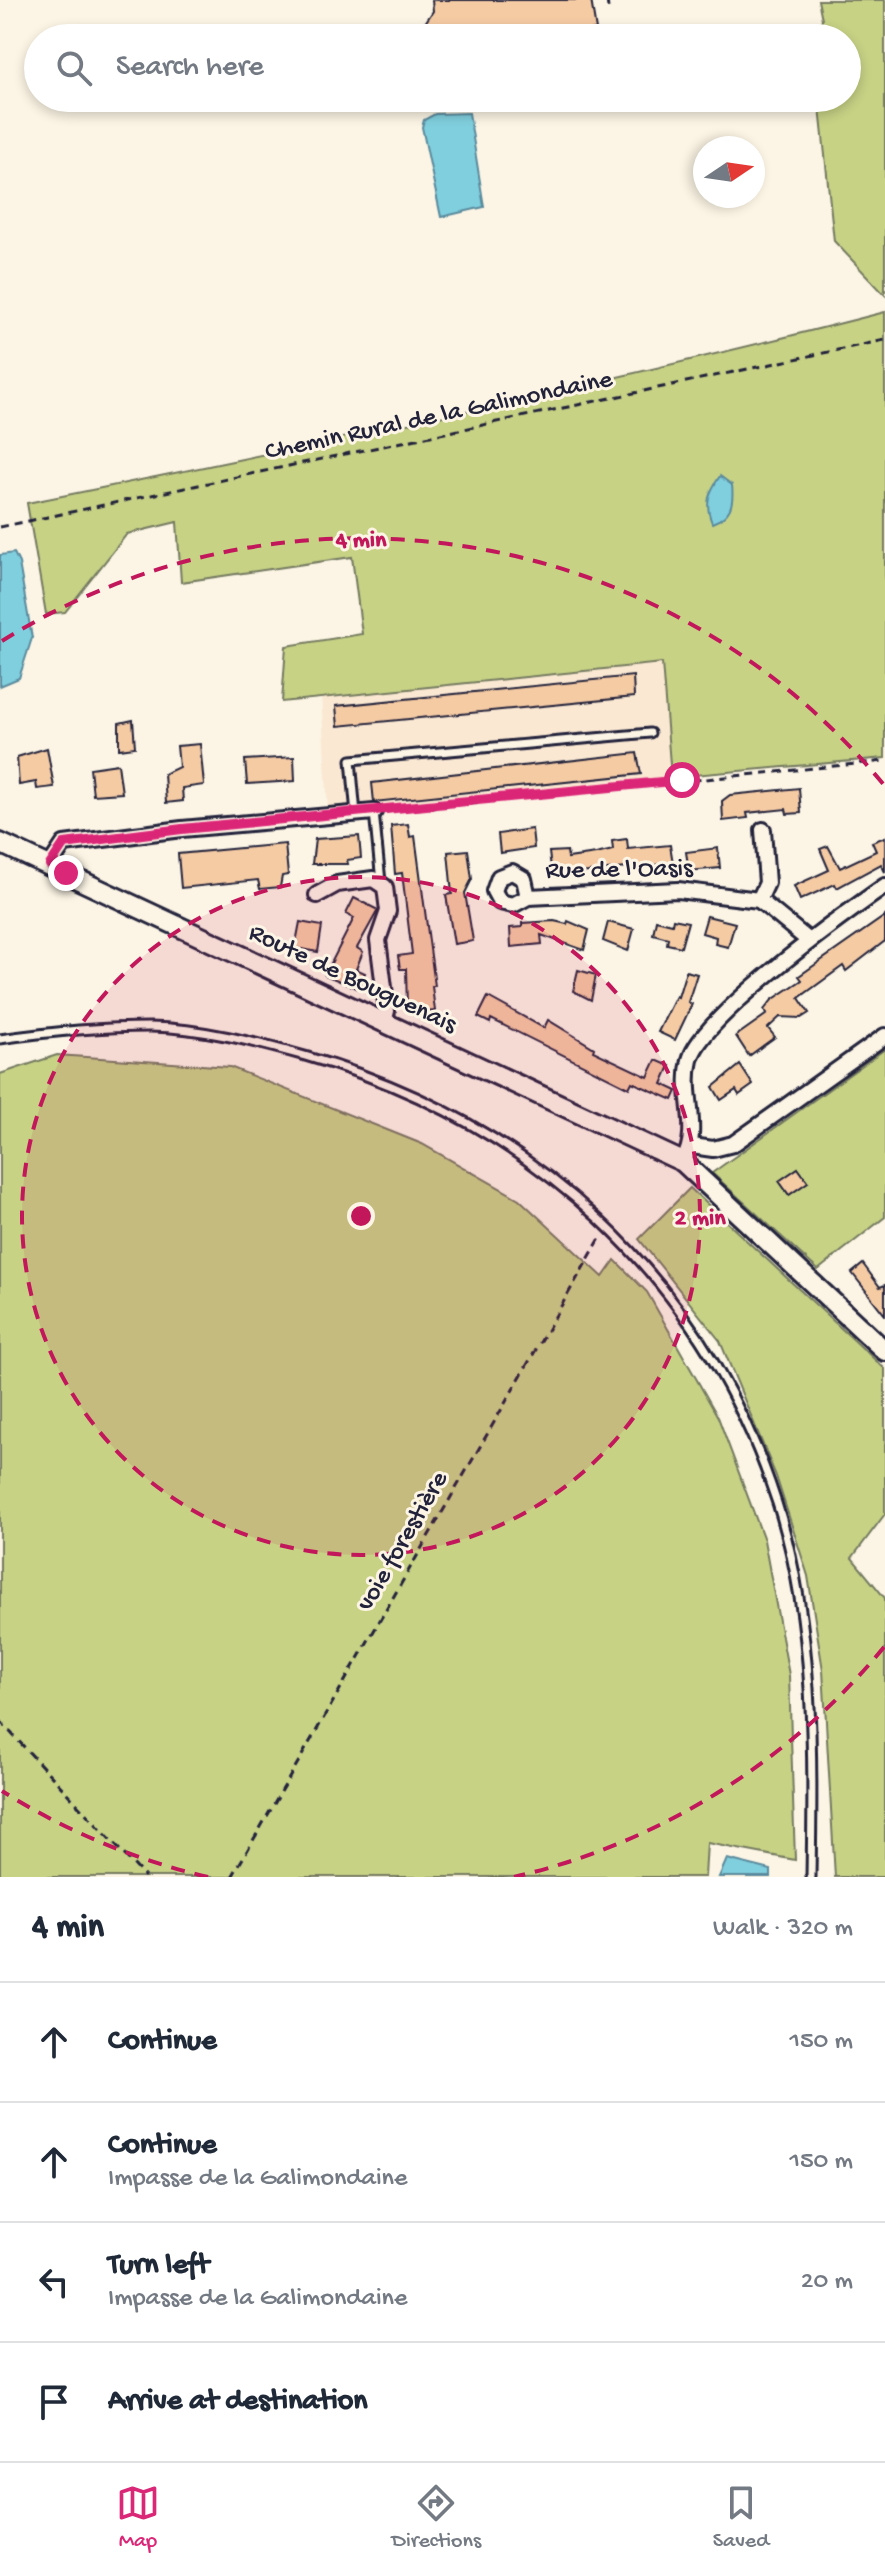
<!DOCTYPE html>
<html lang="en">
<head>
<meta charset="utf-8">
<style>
	body { margin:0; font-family:"Gochi Hand",sans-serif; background:#f2f2f3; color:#1f2937 }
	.compass { position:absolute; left:693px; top:136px; width:72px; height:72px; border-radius:50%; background:#fff; box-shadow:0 4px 12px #0003; rotate:77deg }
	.stop { position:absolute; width:24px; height:24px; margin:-18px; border:6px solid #db2777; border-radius:50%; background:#fff }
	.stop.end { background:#db2777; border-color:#fff; box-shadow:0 2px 8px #0008 }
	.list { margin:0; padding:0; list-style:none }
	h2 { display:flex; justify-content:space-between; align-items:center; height:104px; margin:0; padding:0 32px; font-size:34px }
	h2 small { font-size:26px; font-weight:400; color:#747a83 }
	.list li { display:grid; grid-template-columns:52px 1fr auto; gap:24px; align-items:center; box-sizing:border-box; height:120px; padding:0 32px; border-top:2px solid #e0e1e3 }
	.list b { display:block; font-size:30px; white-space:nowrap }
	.list p { margin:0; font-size:26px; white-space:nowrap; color:#747a83 }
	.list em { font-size:26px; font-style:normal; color:#747a83 }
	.icon { flex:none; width:44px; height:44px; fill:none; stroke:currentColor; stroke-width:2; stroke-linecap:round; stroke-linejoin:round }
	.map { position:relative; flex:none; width:885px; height:1877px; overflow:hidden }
	.search { position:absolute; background:#fff; box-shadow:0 4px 12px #0003; left:24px; right:24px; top:24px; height:88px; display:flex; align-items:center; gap:20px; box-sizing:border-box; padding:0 28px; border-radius:44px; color:#747a83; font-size:30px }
	.sheet { height:584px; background:#fff }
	nav { display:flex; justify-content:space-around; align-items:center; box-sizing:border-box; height:112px; border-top:2px solid #e0e1e3; background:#fff; font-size:22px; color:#747a83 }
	nav a { display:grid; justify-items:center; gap:4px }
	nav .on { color:#db2777 }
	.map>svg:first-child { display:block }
	.built { fill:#fae8d2 }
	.green { fill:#c7d285; stroke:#747a60; stroke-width:2 }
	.water { fill:#80cfde; stroke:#5a8a9d; stroke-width:2 }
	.building { fill:#f5cba4; stroke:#22223b; stroke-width:2 }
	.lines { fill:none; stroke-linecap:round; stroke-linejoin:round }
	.lane-casing { stroke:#22223b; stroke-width:13 }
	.street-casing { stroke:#22223b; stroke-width:20 }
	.secondary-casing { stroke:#22223b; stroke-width:24 }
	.path { stroke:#22223b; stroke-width:3; stroke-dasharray:8 6; stroke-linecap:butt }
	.lane { stroke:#fcf5e5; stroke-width:7 }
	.street { stroke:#fcf5e5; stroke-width:14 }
	.secondary { stroke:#fcf5e5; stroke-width:18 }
	.route { stroke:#db2777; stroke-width:10 }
	.ring { fill:none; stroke:#c2185b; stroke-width:4; stroke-dasharray:14 10 }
	.labels { text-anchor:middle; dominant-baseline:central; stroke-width:6; stroke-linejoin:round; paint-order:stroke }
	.street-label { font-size:26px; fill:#22223b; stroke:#fcf5e5 }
	.centre { fill:#c2185b; stroke:#fcf5e5; stroke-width:4 }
	.ring-label { font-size:24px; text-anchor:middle; font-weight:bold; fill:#c2185b; stroke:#fcf5e5; stroke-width:6; stroke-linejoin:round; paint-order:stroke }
</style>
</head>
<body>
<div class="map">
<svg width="885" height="1877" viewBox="0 0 885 1877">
	<rect width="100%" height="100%" fill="#fcf5e5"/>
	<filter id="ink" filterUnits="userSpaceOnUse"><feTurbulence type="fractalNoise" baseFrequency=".0125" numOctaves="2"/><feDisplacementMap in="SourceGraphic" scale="16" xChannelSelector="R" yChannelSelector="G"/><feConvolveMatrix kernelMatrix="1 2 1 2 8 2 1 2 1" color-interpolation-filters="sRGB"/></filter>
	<g filter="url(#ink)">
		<!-- built -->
		<polygon class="built" points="662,662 671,777 328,811 321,696"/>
		<!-- green -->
		<g class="green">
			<polygon points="818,0 885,0 885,295 834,241 819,98 847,98 847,38 816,38 822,19"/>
			<path d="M885 312V758L671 777 662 663 282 702 286 646 362 634 352 557 181 582 177 522 127 534 65 612 46 614 27 503C314 445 601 385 885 312Z"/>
			<polygon points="885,1049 885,1217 818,1270 712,1173"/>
			<polygon points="57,1055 230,1067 422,1144 519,1199 603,1277 615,1260 647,1292 718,1417 764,1540 789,1675 795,1860 707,1843 705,1877 0,1877 0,1074"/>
			<polygon points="690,1188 885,1369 885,1514 852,1558 885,1598 885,1877 835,1877 823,1670 808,1576 776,1476 720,1341 639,1239"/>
		</g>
		<!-- water -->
		<g class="water">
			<polygon points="469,113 484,207 441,217 422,127 424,120 435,114"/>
			<path d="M720 476 732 485C734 505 731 516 712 523 704 503 709 492 720 476Z"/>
			<polygon points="14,553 19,563 32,638 19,678 0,686 0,555"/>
			<polygon points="727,1859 771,1870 771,1877 719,1877"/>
		</g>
		<!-- building -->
		<g class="building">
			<polygon points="432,0 591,0 596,30 567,35 568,38 436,38 425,23 433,11"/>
			<polygon points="633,676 634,697 338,726 336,706"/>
			<polygon points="133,720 135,747 119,749 119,723"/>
			<polygon points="200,744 204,785 182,788 183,801 166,803 164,774 179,767 177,746"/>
			<polygon points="47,748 54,787 37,789 36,782 19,785 17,757"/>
			<polygon points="637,753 641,774 374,802 372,783"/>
			<polygon points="294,757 295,781 247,784 245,760"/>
			<polygon points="118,764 122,793 93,795 90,768"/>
			<polygon points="799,788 801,813 787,814 786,809 747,813 748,818 723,821 722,801 730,795"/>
			<polygon points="408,824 410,837 415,836 435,986 432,986 435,1011 416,1013 407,1008 406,969 400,969 398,956 412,954 402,873 395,874 391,826"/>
			<polygon points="532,829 534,848 500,853 498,834"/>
			<polygon points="359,836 361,858 347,860 348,864 312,864 315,839"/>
			<polygon points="885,837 885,872 881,864 837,888 835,884 800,900 794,886 829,870 820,849 828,846 840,868 876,851 872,842"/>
			<polygon points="627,839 628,849 670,845 673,863 552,876 549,852 567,851 568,858 596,854 613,850 612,841"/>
			<polygon points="285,844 288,875 282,876 280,887 260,889 258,880 181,888 178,854"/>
			<polygon points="718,848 720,868 689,871 686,852"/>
			<polygon points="468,850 472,879 465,893 473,941 454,944 446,895 452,894 448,852"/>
			<polygon points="354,898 378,910 357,948 363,952 356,969 365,973 359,989 325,975 354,918 346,914"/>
			<polygon points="707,916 735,923 728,947 715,944 716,937 702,933"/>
			<polygon points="885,916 885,941 846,971 843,966 799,998 809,1013 801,1018 780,1017 768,1028 775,1037 749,1056 736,1036 767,1014 764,1010 772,1000 802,980 799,976"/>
			<polygon points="673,919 688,922 681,947 667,944 668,938 653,934 656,920 672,924"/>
			<polygon points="554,921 567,924 568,921 589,930 584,950 541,935 542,944 511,947 510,928 522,927 522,923"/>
			<polygon points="300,922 322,926 318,952 295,948"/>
			<polygon points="608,922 634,929 628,951 603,941"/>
			<polygon points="578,970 596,975 591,1000 573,991"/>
			<polygon points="686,971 697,974 688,1002 692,1004 675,1040 658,1032 676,996 678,997"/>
			<polygon points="488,997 544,1028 548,1020 594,1048 593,1051 648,1077 656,1060 670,1066 662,1084 677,1091 673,1100 632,1082 629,1088 491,1019 490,1023 478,1017"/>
			<polygon points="740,1065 753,1085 739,1095 736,1090 721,1100 713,1087"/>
			<polygon points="798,1168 808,1182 789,1195 779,1181"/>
			<polygon points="863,1264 880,1287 885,1285 885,1315 852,1273"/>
		</g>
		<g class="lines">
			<defs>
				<g id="lane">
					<polyline points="374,812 381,882"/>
					<polyline points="356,814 351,760 650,733"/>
					<path d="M0 1039C48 1032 102 1027 150 1027 202 1028 255 1042 305 1056 531 1120 704 1277 777 1503 815 1622 813 1754 811 1877"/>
				</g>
				<g id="street">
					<polyline points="50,865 64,844 182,829 374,812"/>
					<polyline points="317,895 337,884 373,879 385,887 388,911 378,940 387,1011 384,1022"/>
					<polyline points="528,897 524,879 512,872 499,877 494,891 500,902 513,905 528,897 678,890 759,900 808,940"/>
					<polyline points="759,900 767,883 763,830"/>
					<polyline points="692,1146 713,1149 733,1144 885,1036"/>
					<path d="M683 1162C702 1128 681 1095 690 1060 701 1017 845 914 885 886"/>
				</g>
				<polyline id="secondary" points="0,843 683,1162 885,1351"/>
			</defs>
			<!-- lane casing -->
			<use href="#lane" class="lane-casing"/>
			<!-- street casing -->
			<use href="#street" class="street-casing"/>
			<!-- secondary casing -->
			<use href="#secondary" class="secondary-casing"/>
			<!-- path -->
			<g class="path">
				<polyline points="607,0 608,8"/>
				<polyline points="0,527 885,340"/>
				<polyline points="386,811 885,761"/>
				<polyline points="0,1721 145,1877"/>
				<polyline points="232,1877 602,1235"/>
			</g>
			<!-- lane -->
			<use href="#lane" class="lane"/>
			<!-- street -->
			<use href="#street" class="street"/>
			<!-- secondary -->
			<use href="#secondary" class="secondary"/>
		</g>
	</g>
	<g class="lines" filter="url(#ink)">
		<!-- route -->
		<polyline class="route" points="66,873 50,865 64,844 182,829 682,780"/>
	</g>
	<!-- distance rings -->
	<circle cx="361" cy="1216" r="339" fill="#c2185b" fill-opacity=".12"/>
	<g class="ring">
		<circle cx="361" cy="1216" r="339"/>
		<path d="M884 1647A678 678 0 0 1 514 1877M208 1877A678 678 0 0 1 2 1791M2 641A678 678 0 0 1 884 785"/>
	</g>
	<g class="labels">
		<!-- street labels -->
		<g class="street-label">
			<text transform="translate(439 417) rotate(-12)">Chemin Rural de la Galimondaine</text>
			<text transform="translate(619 871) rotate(-1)">Rue de l'Oasis</text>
			<text transform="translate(352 980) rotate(25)">Route de Bouguenais</text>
			<text transform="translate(404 1542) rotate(-60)">voie forestière</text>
		</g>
	</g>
	<circle cx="361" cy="1216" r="12" class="centre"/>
	<g class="ring-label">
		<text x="361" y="546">4 min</text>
		<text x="700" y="1224">2 min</text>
	</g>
</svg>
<svg class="compass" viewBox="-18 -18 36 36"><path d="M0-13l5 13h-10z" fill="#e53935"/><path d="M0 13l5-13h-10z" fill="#747a83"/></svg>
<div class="stop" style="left:682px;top:780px"></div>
<div class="stop end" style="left:66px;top:873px"></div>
<div class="search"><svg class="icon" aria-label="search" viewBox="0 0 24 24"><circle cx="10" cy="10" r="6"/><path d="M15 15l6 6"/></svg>Search here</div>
</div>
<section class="sheet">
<h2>4 min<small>Walk · 320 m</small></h2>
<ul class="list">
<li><svg class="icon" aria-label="ahead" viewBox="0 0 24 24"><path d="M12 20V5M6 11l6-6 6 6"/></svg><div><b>Continue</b></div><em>150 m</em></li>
<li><svg class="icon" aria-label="ahead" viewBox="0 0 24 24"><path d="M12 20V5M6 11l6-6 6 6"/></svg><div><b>Continue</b><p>Impasse de la Galimondaine</p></div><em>150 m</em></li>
<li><svg class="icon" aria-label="left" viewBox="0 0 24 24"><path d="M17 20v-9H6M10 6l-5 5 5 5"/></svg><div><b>Turn left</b><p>Impasse de la Galimondaine</p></div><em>20 m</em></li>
<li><svg class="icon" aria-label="arrive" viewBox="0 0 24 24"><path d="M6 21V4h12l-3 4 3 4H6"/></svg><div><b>Arrive at destination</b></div></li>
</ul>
</section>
<nav>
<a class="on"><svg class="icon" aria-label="map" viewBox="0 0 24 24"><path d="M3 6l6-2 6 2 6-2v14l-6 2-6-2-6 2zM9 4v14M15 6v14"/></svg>Map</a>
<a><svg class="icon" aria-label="directions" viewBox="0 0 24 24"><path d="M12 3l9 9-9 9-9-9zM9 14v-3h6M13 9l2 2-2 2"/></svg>Directions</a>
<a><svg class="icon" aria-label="saved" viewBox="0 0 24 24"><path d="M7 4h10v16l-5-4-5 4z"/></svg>Saved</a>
</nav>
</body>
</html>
